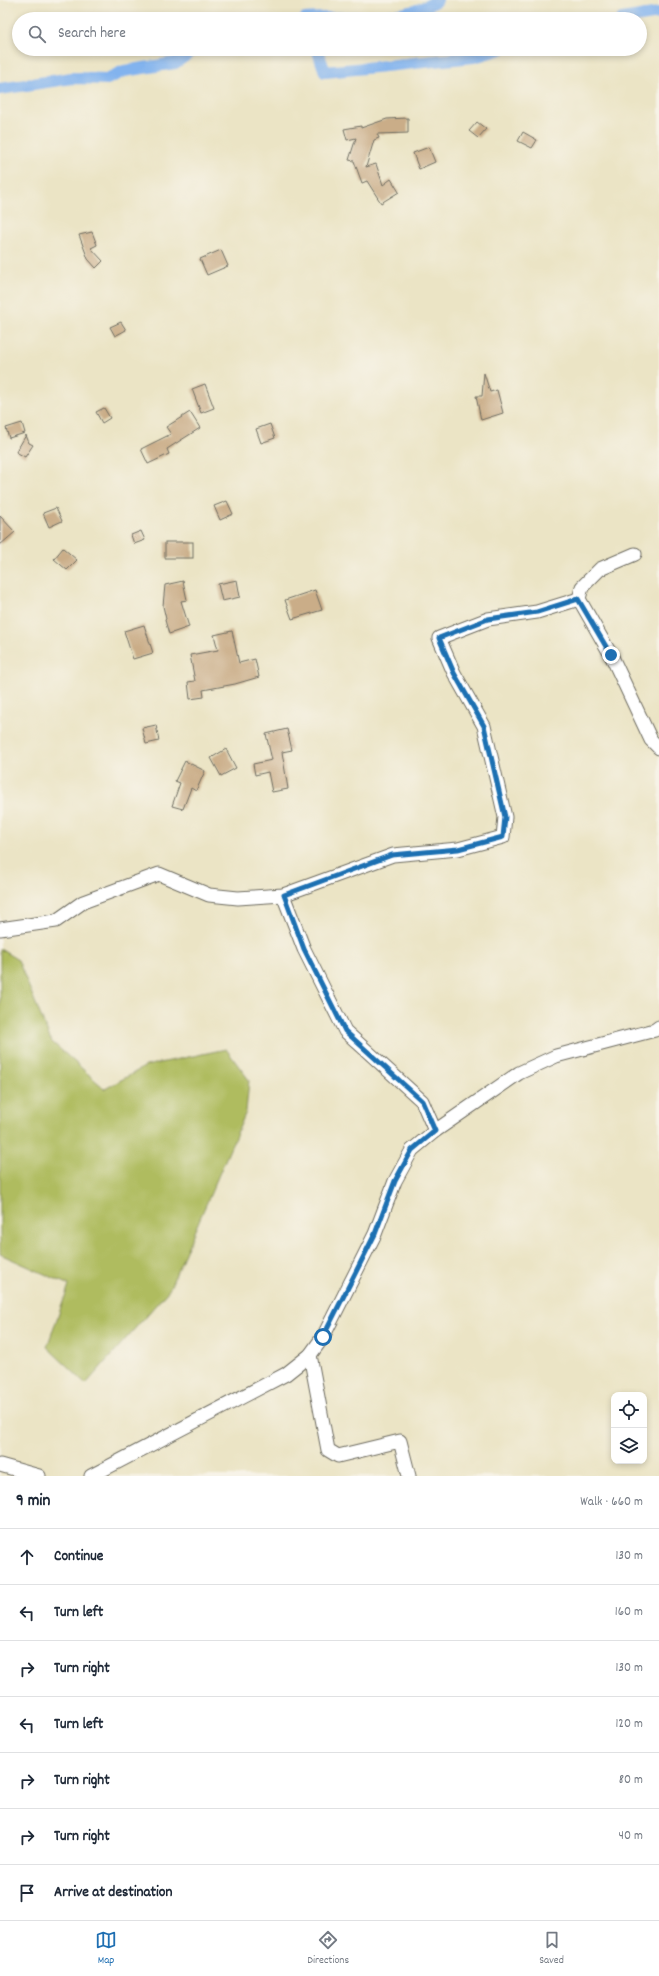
<!DOCTYPE html>
<html lang="en">
<head>
<meta charset="utf-8">
<style>
	body { margin:0; font-family:Dekko,sans-serif; background:#f6f6f7; color:#1f2937 }
	.controls { position:absolute; right:12px; bottom:12px; display:grid; overflow:hidden; border-radius:8px; box-shadow:0 2px 6px #0003 }
	.controls button { width:36px; height:36px; display:grid; place-items:center; padding:0; border:0; border-bottom:1px solid #e0e1e3; background:#fff; color:#1f2937; font:20px sans-serif }
	.stop { position:absolute; width:12px; height:12px; margin:-9px; border:3px solid #1f6fb2; border-radius:50%; background:#fff }
	.stop.end { background:#1f6fb2; border-color:#fff; box-shadow:0 1px 4px #0008 }
	.list { margin:0; padding:0; list-style:none }
	h2 { display:flex; justify-content:space-between; align-items:center; height:52px; margin:0; padding:0 16px; font-size:17px }
	h2 small { font-size:13px; font-weight:400; color:#747a83 }
	.list li { display:grid; grid-template-columns:26px 1fr auto; gap:12px; align-items:center; box-sizing:border-box; height:56px; padding:0 16px; border-top:1px solid #e0e1e3 }
	.list b { display:block; font-size:15px; white-space:nowrap }
	.list em { font-size:13px; font-style:normal; color:#747a83 }
	.icon { flex:none; width:22px; height:22px; fill:none; stroke:currentColor; stroke-width:2; stroke-linecap:round; stroke-linejoin:round }
	.map { position:relative; flex:none; width:659px; height:1476px; overflow:hidden }
	.search { position:absolute; background:#fff; box-shadow:0 2px 6px #0003; left:12px; right:12px; top:12px; height:44px; display:flex; align-items:center; gap:10px; box-sizing:border-box; padding:0 14px; border-radius:22px; color:#747a83; font-size:15px }
	.sheet { height:444px; background:#fff }
	nav { display:flex; justify-content:space-around; align-items:center; box-sizing:border-box; height:56px; border-top:1px solid #e0e1e3; background:#fff; font-size:11px; color:#747a83 }
	nav a { display:grid; justify-items:center; gap:2px }
	nav .on { color:#1f6fb2 }
	.map>svg:first-child { display:block }
	.green { fill:#afbc5e; stroke:#6d7444 }
	.lines { fill:none; stroke-linecap:round; stroke-linejoin:round }
	.canal { stroke:#82b3ee; stroke-width:12 }
	.building { fill:#caad88 }
	.minor-casing { stroke:#6e6c61; stroke-width:15 }
	.minor { stroke:#fff; stroke-width:13 }
	.route { stroke:#1f6fb2; stroke-width:5 }
</style>
</head>
<body>
<div class="map">
<svg width="659" height="1476" viewBox="0 0 659 1476">
	<rect width="100%" height="100%" fill="#f7f3e8"/>
	<filter id="ink" filterUnits="userSpaceOnUse"><feTurbulence type="fractalNoise" baseFrequency=".025" numOctaves="2"/><feDisplacementMap in="SourceGraphic" scale="8" xChannelSelector="R" yChannelSelector="G"/><feConvolveMatrix kernelMatrix="1 2 1 2 8 2 1 2 1" color-interpolation-filters="sRGB"/></filter>
	<filter id="wash" filterUnits="userSpaceOnUse"><feTurbulence type="fractalNoise" baseFrequency=".012" numOctaves="4" result="noise"/><feDisplacementMap in="SourceGraphic" scale="16" xChannelSelector="R" yChannelSelector="G"/><feGaussianBlur stdDeviation="0.9" result="paint"/><feColorMatrix in="noise" values="0 0 0 0 0 0 0 0 0 0 0 0 0 0 0 0 0 1.4 0 .05"/><feComposite in="paint" operator="in"/></filter>
	<g filter="url(#wash)">
		<rect width="100%" height="100%" fill="#ebe4c5"/>
		<!-- green -->
		<polygon class="green" points="0,949 18,960 51,1041 105,1089 146,1066 226,1049 249,1080 246,1112 169,1290 86,1384 47,1347 69,1285 0,1254"/>
		<g class="lines">
			<!-- canal -->
			<g class="canal">
				<path d="M305 19C345 15 405 24 437 0"/>
				<polyline points="622,19 659,13"/>
				<polyline points="317,49 325,72 474,57 501,49"/>
				<polyline points="0,89 72,78 107,79 124,71 175,63 195,49"/>
			</g>
		</g>
		<g id="blocks">
			<!-- building -->
			<g class="building">
				<polygon points="408,118 408,133 377,134 379,138 374,140 366,167 376,164 383,185 391,179 399,192 381,203 367,181 362,183 354,161 349,160 356,138 347,140 344,129 361,126 361,128 387,119"/>
				<polygon points="477,122 486,129 478,138 469,131"/>
				<polygon points="523,132 537,140 532,148 518,141"/>
				<polygon points="429,147 435,162 419,169 413,153"/>
				<polygon points="92,232 97,245 91,248 103,261 96,268 88,259 79,235"/>
				<polygon points="221,250 228,266 207,275 200,259"/>
				<polygon points="121,322 126,330 115,336 110,327"/>
				<polygon points="484,373 490,392 497,390 503,413 481,420 476,396 482,396"/>
				<polygon points="205,384 214,408 201,413 192,389"/>
				<polygon points="104,408 110,418 102,423 96,412"/>
				<polygon points="190,412 200,428 167,449 169,454 148,464 141,449 171,434 166,427"/>
				<polygon points="22,423 25,433 9,438 6,428"/>
				<polygon points="270,424 275,438 261,443 256,429"/>
				<polygon points="26,435 29,443 33,445 25,457 16,452"/>
				<polygon points="227,501 233,514 220,520 214,506"/>
				<polygon points="56,508 62,521 49,527 43,513"/>
				<polygon points="0,516 15,532 0,545"/>
				<polygon points="141,531 145,540 134,544 131,535"/>
				<rect x="165" y="542" width="28" height="16"/>
				<polygon points="63,548 77,560 67,570 54,559"/>
				<polygon points="237,580 240,597 222,601 218,584"/>
				<polygon points="183,581 187,600 181,601 189,627 169,634 165,620 166,619 163,606 165,585"/>
				<polygon points="315,590 322,610 292,619 285,600"/>
				<polygon points="144,625 153,653 133,659 124,631"/>
				<polygon points="232,631 239,663 255,659 259,677 235,684 203,690 204,697 190,699 188,682 195,681 190,655 218,650 214,635"/>
				<polygon points="156,725 159,741 146,744 142,728"/>
				<polygon points="287,729 292,750 282,752 288,789 272,792 268,772 255,775 253,764 272,760 266,734"/>
				<polygon points="226,749 236,768 221,776 211,758"/>
				<polygon points="185,761 205,771 196,791 191,788 183,809 172,806 180,783 175,781"/>
			</g>
		</g>
	</g>
	<g filter="url(#ink)">
		<use href="#blocks" fill-opacity="0" stroke="#6e6c61" stroke-width="1"/>
		<g class="lines">
			<defs>
				<g id="minor">
					<polyline points="635,554 600,569 582,587 579,599 611,655 651,740 659,748"/>
					<polyline points="283,895 304,949 345,1031 422,1101 435,1131"/>
					<polyline points="0,929 56,921 83,902 159,874 209,895 238,898 283,895 393,855 458,849 503,837 505,817 484,726 454,673 439,638 488,619 537,612 579,599"/>
					<polyline points="310,1355 328,1450 338,1456 400,1441 409,1476"/>
					<polyline points="0,1465 39,1476"/>
					<polyline points="91,1476 286,1374 310,1355 323,1337 375,1234 395,1181 412,1150 435,1131 519,1073 556,1056 655,1030 659,1027"/>
				</g>
			</defs>
			<!-- minor casing -->
			<use href="#minor" class="minor-casing"/>
			<!-- minor -->
			<use href="#minor" class="minor"/>
		</g>
	</g>
	<g class="lines" filter="url(#ink)">
		<!-- route -->
		<polyline class="route" points="323,1337 375,1234 395,1181 412,1150 435,1131 422,1101 345,1031 304,949 284,895 392,855 458,849 503,837 505,817 484,726 454,673 439,638 488,619 537,612 578,599 611,655"/>
	</g>
</svg>
<div class="controls">
<button><svg class="icon" aria-label="locate" viewBox="0 0 24 24"><circle cx="12" cy="12" r="6"/><path d="M12 2v4M12 18v4M2 12h4M18 12h4"/></svg></button>
<button><svg class="icon" aria-label="layers" viewBox="0 0 24 24"><path d="M12 4l9 5-9 5-9-5zM3 14l9 5 9-5"/></svg></button>
</div>
<div class="stop" style="left:323px;top:1337px"></div>
<div class="stop end" style="left:611px;top:655px"></div>
<div class="search"><svg class="icon" aria-label="search" viewBox="0 0 24 24"><circle cx="10" cy="10" r="6"/><path d="M15 15l6 6"/></svg>Search here</div>
</div>
<section class="sheet">
<h2>9 min<small>Walk · 660 m</small></h2>
<ul class="list">
<li><svg class="icon" aria-label="ahead" viewBox="0 0 24 24"><path d="M12 20V5M6 11l6-6 6 6"/></svg><div><b>Continue</b></div><em>130 m</em></li>
<li><svg class="icon" aria-label="left" viewBox="0 0 24 24"><path d="M17 20v-9H6M10 6l-5 5 5 5"/></svg><div><b>Turn left</b></div><em>160 m</em></li>
<li><svg class="icon" aria-label="right" viewBox="0 0 24 24"><path d="M7 20v-9h11M14 6l5 5-5 5"/></svg><div><b>Turn right</b></div><em>130 m</em></li>
<li><svg class="icon" aria-label="left" viewBox="0 0 24 24"><path d="M17 20v-9H6M10 6l-5 5 5 5"/></svg><div><b>Turn left</b></div><em>120 m</em></li>
<li><svg class="icon" aria-label="right" viewBox="0 0 24 24"><path d="M7 20v-9h11M14 6l5 5-5 5"/></svg><div><b>Turn right</b></div><em>80 m</em></li>
<li><svg class="icon" aria-label="right" viewBox="0 0 24 24"><path d="M7 20v-9h11M14 6l5 5-5 5"/></svg><div><b>Turn right</b></div><em>40 m</em></li>
<li><svg class="icon" aria-label="arrive" viewBox="0 0 24 24"><path d="M6 21V4h12l-3 4 3 4H6"/></svg><div><b>Arrive at destination</b></div></li>
</ul>
</section>
<nav>
<a class="on"><svg class="icon" aria-label="map" viewBox="0 0 24 24"><path d="M3 6l6-2 6 2 6-2v14l-6 2-6-2-6 2zM9 4v14M15 6v14"/></svg>Map</a>
<a><svg class="icon" aria-label="directions" viewBox="0 0 24 24"><path d="M12 3l9 9-9 9-9-9zM9 14v-3h6M13 9l2 2-2 2"/></svg>Directions</a>
<a><svg class="icon" aria-label="saved" viewBox="0 0 24 24"><path d="M7 4h10v16l-5-4-5 4z"/></svg>Saved</a>
</nav>
</body>
</html>
